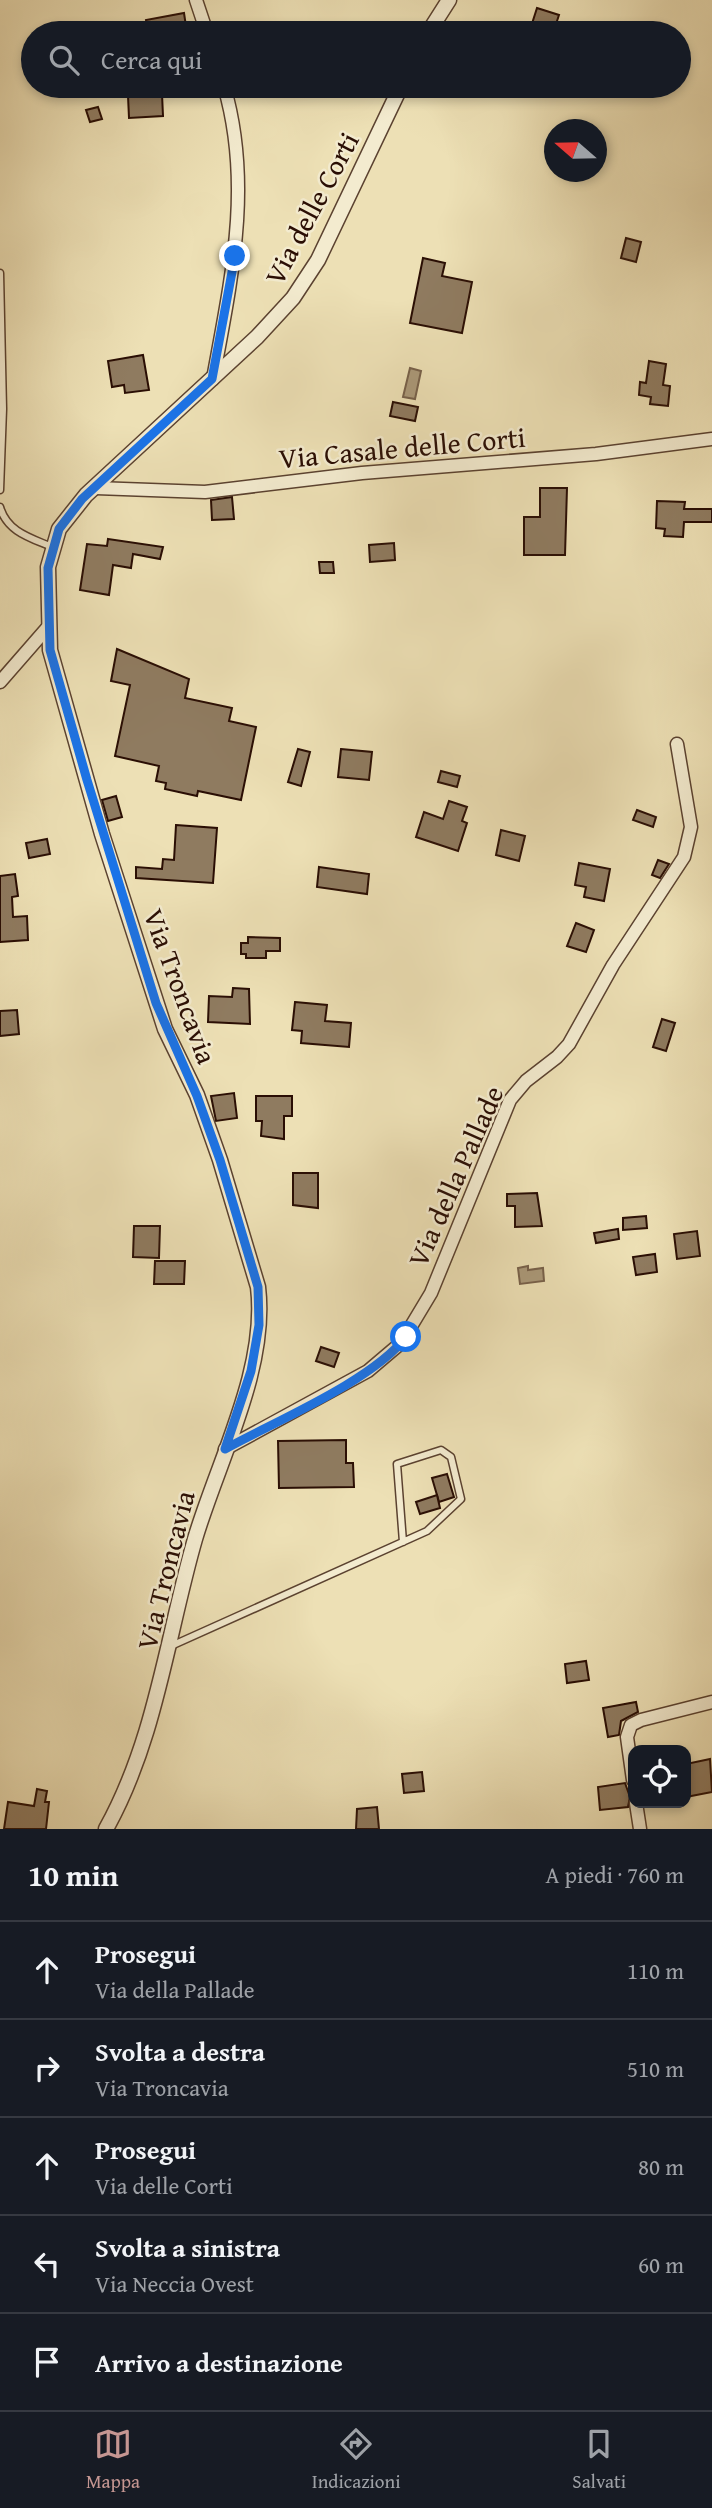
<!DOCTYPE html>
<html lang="it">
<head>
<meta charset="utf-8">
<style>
	body { margin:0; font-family:"Gentium Book Plus",serif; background:#242831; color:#f1f3f6 }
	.controls { position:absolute; right:21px; bottom:21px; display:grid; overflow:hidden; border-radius:14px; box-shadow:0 4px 10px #0003 }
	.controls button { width:63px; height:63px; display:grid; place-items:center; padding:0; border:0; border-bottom:2px solid #363941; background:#171b24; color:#f1f3f6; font:35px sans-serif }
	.compass { position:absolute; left:544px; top:119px; width:63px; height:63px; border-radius:50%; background:#171b24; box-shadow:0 4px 10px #0003; rotate:290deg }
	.stop { position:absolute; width:21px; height:21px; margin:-16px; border:5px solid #1a73e8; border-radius:50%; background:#fff }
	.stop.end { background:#1a73e8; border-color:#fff; box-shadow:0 2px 7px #0008 }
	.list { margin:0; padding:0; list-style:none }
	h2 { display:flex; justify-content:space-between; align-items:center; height:91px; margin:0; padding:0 28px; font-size:30px }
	h2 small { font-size:23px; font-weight:400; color:#9ea1a6 }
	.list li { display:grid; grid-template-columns:46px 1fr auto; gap:21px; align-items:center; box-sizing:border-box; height:98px; padding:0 28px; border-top:2px solid #363941 }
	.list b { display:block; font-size:26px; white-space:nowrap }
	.list p { margin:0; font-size:23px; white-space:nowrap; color:#9ea1a6 }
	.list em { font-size:23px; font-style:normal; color:#9ea1a6 }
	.icon { flex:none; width:38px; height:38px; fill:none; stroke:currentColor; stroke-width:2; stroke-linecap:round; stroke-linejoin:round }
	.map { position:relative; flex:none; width:712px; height:1829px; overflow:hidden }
	.search { position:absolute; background:#171b24; box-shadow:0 4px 10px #0003; left:21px; right:21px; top:21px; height:77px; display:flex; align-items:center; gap:18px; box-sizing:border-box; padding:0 24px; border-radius:38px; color:#9ea1a6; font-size:26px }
	.sheet { height:581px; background:#171b24 }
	nav { display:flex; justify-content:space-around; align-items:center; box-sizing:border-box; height:98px; border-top:2px solid #363941; background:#171b24; font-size:19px; color:#9ea1a6 }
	nav a { display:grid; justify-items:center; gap:4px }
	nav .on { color:#c59692 }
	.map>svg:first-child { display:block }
	.water { fill:#ab9979; stroke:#77614a; stroke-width:2 }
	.building { fill:#8f7b60; stroke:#2a0e04; stroke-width:2 }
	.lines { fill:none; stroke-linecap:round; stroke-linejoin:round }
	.service-casing { stroke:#5b4230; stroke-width:9 }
	.minor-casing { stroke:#5b4230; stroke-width:15 }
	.tertiary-casing { stroke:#5b4230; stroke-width:17 }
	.service { stroke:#f3ebcf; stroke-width:6 }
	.minor { stroke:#f3ebcf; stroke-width:12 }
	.tertiary { stroke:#f3ebcf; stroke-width:14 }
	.route { stroke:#1a73e8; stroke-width:9 }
	.labels { text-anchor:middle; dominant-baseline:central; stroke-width:5; stroke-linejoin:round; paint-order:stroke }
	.street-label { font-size:28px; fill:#2a0e04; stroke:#f3ebcf }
</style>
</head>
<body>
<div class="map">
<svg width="712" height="1829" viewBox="0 0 712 1829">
	<rect width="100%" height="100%" fill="#ede0b5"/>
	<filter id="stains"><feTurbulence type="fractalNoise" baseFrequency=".00286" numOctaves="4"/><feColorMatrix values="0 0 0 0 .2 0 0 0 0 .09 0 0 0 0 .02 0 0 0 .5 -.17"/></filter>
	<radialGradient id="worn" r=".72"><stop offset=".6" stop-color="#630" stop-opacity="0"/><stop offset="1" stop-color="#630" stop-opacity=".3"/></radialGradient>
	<!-- water -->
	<g class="water">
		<polygon points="410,368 421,371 415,399 403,397"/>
		<polygon points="528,1266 528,1270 543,1268 544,1281 520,1284 518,1268"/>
	</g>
	<!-- building -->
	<g class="building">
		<polygon points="537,8 559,15 553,33 529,33"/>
		<polygon points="184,13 187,33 148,33 146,20"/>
		<polygon points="162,94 163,116 129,118 128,96"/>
		<polygon points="98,107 102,119 90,122 86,110"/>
		<polygon points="626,238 641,242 636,262 621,258"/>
		<polygon points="423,258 445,263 442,276 472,282 462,333 410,323"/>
		<polygon points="143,355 149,390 125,393 124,385 112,387 108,361"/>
		<polygon points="649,361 666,364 663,385 670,386 668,406 650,404 651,397 639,395 640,382 646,383"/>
		<polygon points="393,402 418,407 415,421 390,416"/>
		<polygon points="540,488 567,488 565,555 524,555 524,517 540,517"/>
		<polygon points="232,497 234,519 212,520 211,500"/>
		<polygon points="657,501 685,502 684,509 712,509 712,522 684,522 683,537 664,536 665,529 656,528"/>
		<polygon points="108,539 163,547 160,559 133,554 131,568 113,565 109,595 80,590 87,544 107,546"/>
		<polygon points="394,543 395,560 370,562 369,545"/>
		<polygon points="319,562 333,562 334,573 320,573"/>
		<polygon points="117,649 189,679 185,698 232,708 229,721 256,727 241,800 198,791 197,796 165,789 166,783 156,781 159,766 115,756 130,685 111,681"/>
		<polygon points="298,749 310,752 301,786 288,782"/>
		<polygon points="341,749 372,752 369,780 338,777"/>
		<polygon points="441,771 460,776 457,787 438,782"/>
		<polygon points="116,796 122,817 108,821 102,800"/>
		<polygon points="449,801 467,807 462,821 467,823 458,851 416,837 424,812 443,819"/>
		<polygon points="637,810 656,817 653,827 633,820"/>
		<polygon points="176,825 217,828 213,883 136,878 136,867 162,869 163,859 174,860"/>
		<polygon points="501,830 525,836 519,861 496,855"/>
		<polygon points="47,839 50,854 29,858 26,843"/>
		<polygon points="658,860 669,864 660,878 652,875"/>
		<polygon points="579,863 610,869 604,901 584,897 586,887 575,885"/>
		<polygon points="319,867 369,874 367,894 317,887"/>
		<polygon points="15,874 18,896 12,897 13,917 27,916 28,940 0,942 0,876"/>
		<polygon points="576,923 594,930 586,952 567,946"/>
		<polygon points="248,937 280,938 280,951 266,951 266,958 246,958 246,954 241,954 241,943 248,943"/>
		<polygon points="233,988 249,989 250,1024 208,1022 209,996 232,997"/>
		<polygon points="295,1002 327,1005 325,1021 351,1023 349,1047 301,1043 302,1031 292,1030"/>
		<polygon points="17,1010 19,1034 0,1036 0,1011"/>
		<polygon points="662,1019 675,1023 666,1051 653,1047"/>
		<polygon points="234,1093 237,1118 216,1121 211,1096"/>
		<polygon points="256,1096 292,1096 292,1116 284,1116 284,1139 261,1136 262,1121 256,1121"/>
		<polygon points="293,1173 318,1173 318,1208 293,1205"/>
		<polygon points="537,1193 542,1226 515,1227 515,1206 507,1206 507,1194"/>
		<polygon points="646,1216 647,1228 623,1230 623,1218"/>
		<polygon points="134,1226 160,1226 159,1258 133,1257"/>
		<polygon points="618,1229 619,1239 596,1243 594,1233"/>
		<polygon points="697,1231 700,1256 677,1259 674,1234"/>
		<polygon points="655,1254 657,1272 636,1275 633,1257"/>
		<polygon points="155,1261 185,1261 184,1284 154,1284"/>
		<polygon points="321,1347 339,1353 334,1367 316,1361"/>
		<polygon points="346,1440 346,1463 353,1463 354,1487 279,1488 278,1441"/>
		<polygon points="447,1474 454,1497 439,1502 432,1478"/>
		<polygon points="437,1495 440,1508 420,1514 416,1502"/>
		<polygon points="586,1661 589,1680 567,1683 565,1664"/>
		<polygon points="636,1702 638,1712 621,1721 619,1735 608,1737 603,1708"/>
		<polygon points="710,1759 712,1792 686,1797 686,1764"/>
		<polygon points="422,1772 424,1791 404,1793 402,1774"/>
		<polygon points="625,1783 630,1797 628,1807 600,1810 598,1787"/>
		<polygon points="37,1789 47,1791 45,1802 49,1802 46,1829 4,1829 8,1802 34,1806"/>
		<polygon points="377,1807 379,1829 356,1829 357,1809"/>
	</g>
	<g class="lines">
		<defs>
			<g id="service">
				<polyline points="0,273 3,409 0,490"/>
				<path d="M0 507C7 532 31 538 52 547"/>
				<polyline points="171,1646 427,1531 461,1499 451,1457 441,1450 397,1464 403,1542"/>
			</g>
			<g id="minor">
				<polyline points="196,0 207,33"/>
				<path d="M213 379C231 280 253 185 224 86"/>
				<polyline points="96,488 205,492 362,473 596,454 712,439"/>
				<polyline points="0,682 48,627"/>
				<polyline points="225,1449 368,1371 401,1343 431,1293 510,1100 526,1081 557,1057 569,1044 613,965 684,857 691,827 677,744"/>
				<polyline points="633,1780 627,1737 631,1725 641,1720 712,1702"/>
				<polyline points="636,1803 640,1829"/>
			</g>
			<g id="tertiary">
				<polyline points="428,33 449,0"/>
				<path d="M106 1829C156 1739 167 1636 195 1539 218 1461 268 1369 258 1287L220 1160 197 1095 165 1029 102 834 50 650 48 567 59 529 86 495 257 337 293 298 318 260 401 86"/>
			</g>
		</defs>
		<!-- service casing -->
		<use href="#service" class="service-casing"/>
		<!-- minor casing -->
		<use href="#minor" class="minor-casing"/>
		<!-- tertiary casing -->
		<use href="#tertiary" class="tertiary-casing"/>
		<!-- service -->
		<use href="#service" class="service"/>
		<!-- minor -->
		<use href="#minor" class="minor"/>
		<!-- tertiary -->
		<use href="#tertiary" class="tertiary"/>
	</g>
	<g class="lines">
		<!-- route -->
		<path class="route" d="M235 256 212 379 82 499 59 529 48 568 50 650 87 780 156 1003 197 1096 220 1160 258 1287 259 1325 251 1371 225 1449C276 1421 372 1381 406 1337"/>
	</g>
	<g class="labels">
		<!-- street labels -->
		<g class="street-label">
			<text transform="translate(311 208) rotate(-62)">Via delle Corti</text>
			<text transform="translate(402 447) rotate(-5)">Via Casale delle Corti</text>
			<text transform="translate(181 986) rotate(70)">Via Troncavia</text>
			<text transform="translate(455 1176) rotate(-66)">Via della Pallade</text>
			<text transform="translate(165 1570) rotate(-76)">Via Troncavia</text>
		</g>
	</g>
	<rect width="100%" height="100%" filter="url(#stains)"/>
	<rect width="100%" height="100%" fill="url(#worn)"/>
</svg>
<div class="controls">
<button><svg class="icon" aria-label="locate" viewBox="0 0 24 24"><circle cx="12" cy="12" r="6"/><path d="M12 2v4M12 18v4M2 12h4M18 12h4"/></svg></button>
</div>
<svg class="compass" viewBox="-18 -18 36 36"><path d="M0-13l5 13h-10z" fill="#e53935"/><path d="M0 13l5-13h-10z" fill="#9ea1a6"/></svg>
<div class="stop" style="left:406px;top:1337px"></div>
<div class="stop end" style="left:235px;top:256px"></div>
<div class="search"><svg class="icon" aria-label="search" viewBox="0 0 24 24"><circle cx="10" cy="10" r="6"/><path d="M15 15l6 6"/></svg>Cerca qui</div>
</div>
<section class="sheet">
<h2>10 min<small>A piedi · 760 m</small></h2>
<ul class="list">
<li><svg class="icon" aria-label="ahead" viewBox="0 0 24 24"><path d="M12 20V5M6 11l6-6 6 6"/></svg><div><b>Prosegui</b><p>Via della Pallade</p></div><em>110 m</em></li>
<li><svg class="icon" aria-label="right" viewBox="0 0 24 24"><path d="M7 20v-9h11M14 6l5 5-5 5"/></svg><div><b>Svolta a destra</b><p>Via Troncavia</p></div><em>510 m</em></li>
<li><svg class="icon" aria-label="ahead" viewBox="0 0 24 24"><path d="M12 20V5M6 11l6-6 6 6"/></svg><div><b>Prosegui</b><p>Via delle Corti</p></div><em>80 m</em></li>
<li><svg class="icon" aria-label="left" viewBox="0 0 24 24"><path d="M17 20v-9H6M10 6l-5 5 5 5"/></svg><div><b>Svolta a sinistra</b><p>Via Neccia Ovest</p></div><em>60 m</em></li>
<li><svg class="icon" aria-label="arrive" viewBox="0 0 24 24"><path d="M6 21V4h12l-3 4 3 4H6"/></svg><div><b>Arrivo a destinazione</b></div></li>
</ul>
</section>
<nav>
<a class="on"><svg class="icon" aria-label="map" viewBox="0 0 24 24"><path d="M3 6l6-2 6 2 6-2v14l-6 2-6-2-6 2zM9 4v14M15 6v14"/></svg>Mappa</a>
<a><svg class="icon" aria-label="directions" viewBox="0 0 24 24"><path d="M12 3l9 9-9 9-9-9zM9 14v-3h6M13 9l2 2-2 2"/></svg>Indicazioni</a>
<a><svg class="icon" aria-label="saved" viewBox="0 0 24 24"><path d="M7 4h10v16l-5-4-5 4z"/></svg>Salvati</a>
</nav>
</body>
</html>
